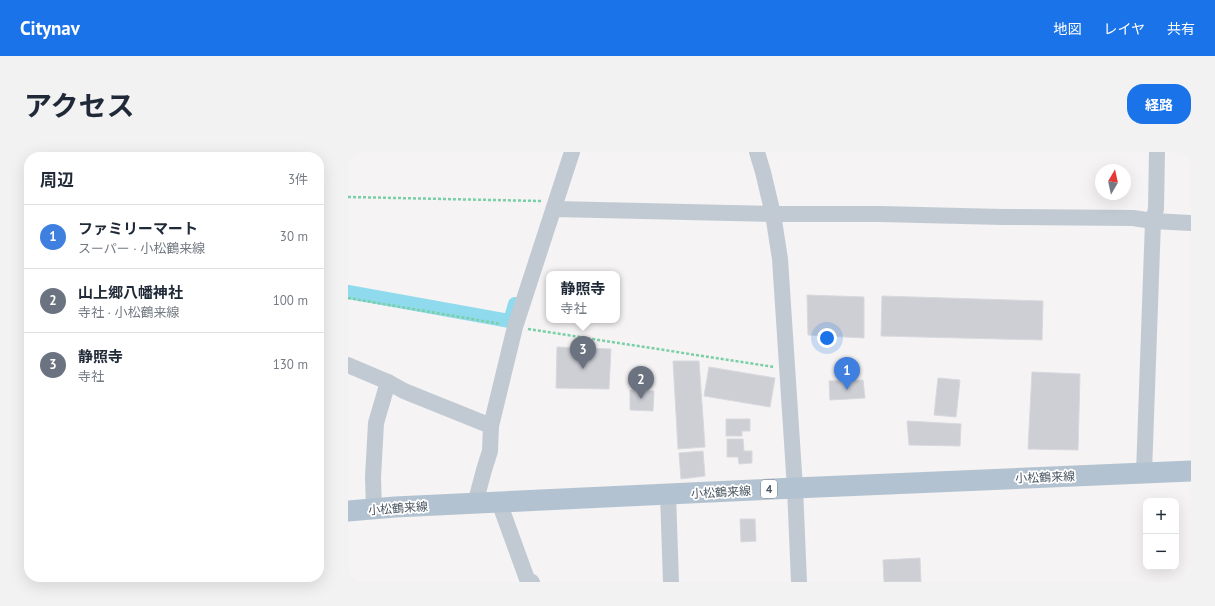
<!DOCTYPE html>
<html lang="ja">
<head>
<meta charset="utf-8">
<style>
	body { margin:0; font-family:"PT Sans","Noto Sans JP",sans-serif; background:#f2f2f3; color:#1f2937 }
	.controls { position:absolute; right:12px; bottom:12px; display:grid; overflow:hidden; border-radius:8px; box-shadow:0 4px 16px #0002 }
	.controls button { width:36px; height:36px; display:grid; place-items:center; padding:0; border:0; border-bottom:1px solid #e0e1e3; background:#fff; color:#1f2937; font:20px sans-serif }
	.compass { position:absolute; left:747px; top:12px; width:36px; height:36px; border-radius:50%; background:#fff; box-shadow:0 4px 16px #0002; rotate:9deg }
	.you { position:absolute; left:479px; top:186px; width:14px; height:14px; margin:-10px; border:3px solid #fff; border-radius:50%; background:#1a73e8; box-shadow:0 0 0 6px #1a73e833 }
	.badge { display:grid; place-items:center; width:26px; height:26px; border-radius:50%; background:#1a73e8; color:#fff; font-size:13px; font-weight:700 }
	.pin { position:absolute; translate:-50% -33px; filter:drop-shadow(0 1px 2px #0008) }
	.pin::after { content:''; position:absolute; top:21px; width:14px; height:12px; background:inherit; clip-path:polygon(0 0,100% 0,50% 100%) }
	.popup { position:absolute; left:198px; top:119px; width:74px; height:52px; box-sizing:border-box; display:grid; place-content:center; border-radius:8px; background:#fff; filter:drop-shadow(0 1px 3px #0005); font-size:13px; white-space:nowrap; color:#747a83 }
	.popup b { font-size:15px; color:#1f2937 }
	.popup::after { content:''; position:absolute; left:50%; top:100%; margin-left:-8px; border:8px solid transparent; border-top-color:#fff }
	.list { margin:0; padding:0; list-style:none }
	h2 { display:flex; justify-content:space-between; align-items:center; height:52px; margin:0; padding:0 16px; font-size:17px }
	h2 small { font-size:13px; font-weight:400; color:#747a83 }
	.list li { display:grid; grid-template-columns:26px 1fr auto; gap:12px; align-items:center; box-sizing:border-box; height:64px; padding:0 16px; border-top:1px solid #e0e1e3 }
	.list b { display:block; font-size:15px; white-space:nowrap }
	.list p { margin:0; font-size:13px; white-space:nowrap; color:#747a83 }
	.list em { font-size:13px; font-style:normal; color:#747a83 }
	.map { position:relative; flex:none; width:843px; height:430px; overflow:hidden; border-radius:16px }
	header { display:flex; align-items:center; gap:24px; box-sizing:border-box; height:56px; padding:0 20px; background:#1a73e8; color:#fff }
	header strong { font-size:19px }
	nav { display:flex; gap:22px; margin-inline-start:auto; font-size:14px }
	.intro { display:flex; align-items:center; justify-content:space-between; box-sizing:border-box; height:96px; padding:0 24px }
	h1 { margin:0; font-size:28px }
	.button { padding:10px 18px; border-radius:16px; background:#1a73e8; color:#fff; font-size:14px; font-weight:700 }
	main { display:flex; gap:24px; padding:0 24px }
	aside { flex:1; background:#fff; border-radius:16px; box-shadow:0 4px 16px #0002 }
	.map>svg:first-child { display:block }
	.lines { fill:none; stroke-linecap:round; stroke-linejoin:round }
	.canal { stroke:#90daee; stroke-width:14 }
	.building { fill:#cdcfd5; stroke:#d7d9de }
	.path { stroke:#7ad0a6; stroke-width:2.5; stroke-dasharray:3 2; stroke-linecap:butt }
	.minor { stroke:#c1cad2; stroke-width:16 }
	.major { stroke:#b3c2d1; stroke-width:21 }
	.labels { text-anchor:middle; dominant-baseline:central; stroke-width:3.5; stroke-linejoin:round; paint-order:stroke }
	.shield { fill:#fff; stroke:#808990; stroke-width:1 }
	.shield-label { font-size:11px; font-weight:bold; fill:#4a5661 }
	.street-label { font-size:12px; fill:#4a5661; stroke:#fff }
</style>
</head>
<body>
<header>
<strong>Citynav</strong>
<nav><a>地図</a><a>レイヤ</a><a>共有</a></nav>
</header>
<div class="intro"><h1>アクセス</h1><a class="button">経路</a></div>
<main>
<aside>
<h2>周辺<small>3件</small></h2>
<ul class="list">
<li><span class="badge" style="background:#3f7fe0">1</span><div><b>ファミリーマート</b><p>スーパー · 小松鶴来線</p></div><em>30 m</em></li>
<li><span class="badge" style="background:#6b7280">2</span><div><b>山上郷八幡神社</b><p>寺社 · 小松鶴来線</p></div><em>100 m</em></li>
<li><span class="badge" style="background:#6b7280">3</span><div><b>静照寺</b><p>寺社</p></div><em>130 m</em></li>
</ul>
</aside>
<div class="map">
<svg width="843" height="430" viewBox="0 0 843 430">
	<rect width="100%" height="100%" fill="#f5f3f3"/>
	<g class="lines">
		<!-- canal -->
		<polyline class="canal" points="0,140 162,169 167,152"/>
	</g>
	<!-- building -->
	<g class="building">
		<polygon points="459,143 516,145 516,186 460,183"/>
		<polygon points="534,144 695,149 694,188 533,184"/>
		<polygon points="209,195 263,197 261,237 208,236"/>
		<polygon points="325,209 351,209 357,295 330,297"/>
		<polygon points="361,215 427,226 422,255 356,244"/>
		<polygon points="684,220 732,222 730,298 680,297"/>
		<polygon points="590,226 612,228 608,265 586,263"/>
		<polygon points="515,228 517,246 482,248 481,229"/>
		<polygon points="282,238 306,239 305,259 282,258"/>
		<polygon points="378,267 402,267 402,279 394,279 394,284 378,284"/>
		<polygon points="559,269 613,272 612,294 561,293"/>
		<polygon points="379,287 395,287 396,299 404,299 404,311 391,312 390,305 379,305"/>
		<polygon points="355,299 357,324 333,327 331,301"/>
		<polygon points="392,367 407,367 408,389 393,390"/>
		<polygon points="572,406 573,430 536,430 535,408"/>
	</g>
	<g class="lines">
		<!-- path -->
		<g class="path">
			<polyline points="0,45 193,49"/>
			<polyline points="0,146 153,172"/>
			<polyline points="180,177 426,215"/>
		</g>
		<!-- minor -->
		<g class="minor">
			<polyline points="409,0 415,20 425,62 432,107 447,336 451,430"/>
			<polyline points="206,57 425,62 532,62 655,65 785,66 805,69 843,71"/>
			<polyline points="0,213 40,230 56,239 143,274"/>
			<polyline points="796,321 805,69 808,57 809,0"/>
			<polyline points="320,342 323,430"/>
			<polyline points="151,350 179,427 184,430"/>
			<polyline points="127,352 136,318 142,299 143,274 167,175 224,0"/>
			<polyline points="26,357 25,325 28,271 40,230"/>
		</g>
		<!-- major -->
		<polyline class="major" points="0,359 47,355 447,336 843,319"/>
	</g>
	<g class="labels">
		<!-- shield labels -->
		<rect class="shield" x="413" y="328" width="16" height="18" rx="3"/>
		<g class="shield-label">
			<text x="421" y="337">4</text>
		</g>
		<!-- street labels -->
		<g class="street-label">
			<text transform="translate(697 325) rotate(-2)">小松鶴来線</text>
			<text transform="translate(373 340) rotate(-3)">小松鶴来線</text>
			<text transform="translate(50 356) rotate(-4)">小松鶴来線</text>
		</g>
	</g>
</svg>
<div class="controls">
<button>+</button>
<button>−</button>
</div>
<svg class="compass" viewBox="-18 -18 36 36"><path d="M0-13l5 13h-10z" fill="#e53935"/><path d="M0 13l5-13h-10z" fill="#747a83"/></svg>
<div class="you"></div>
<div class="pin badge" style="left:499px;top:238px;background:#3f7fe0">1</div>
<div class="pin badge" style="left:293px;top:247px;background:#6b7280">2</div>
<div class="pin badge" style="left:235px;top:217px;background:#6b7280">3</div>
<div class="popup"><b>静照寺</b>寺社</div>
</div>
</main>
</body>
</html>
